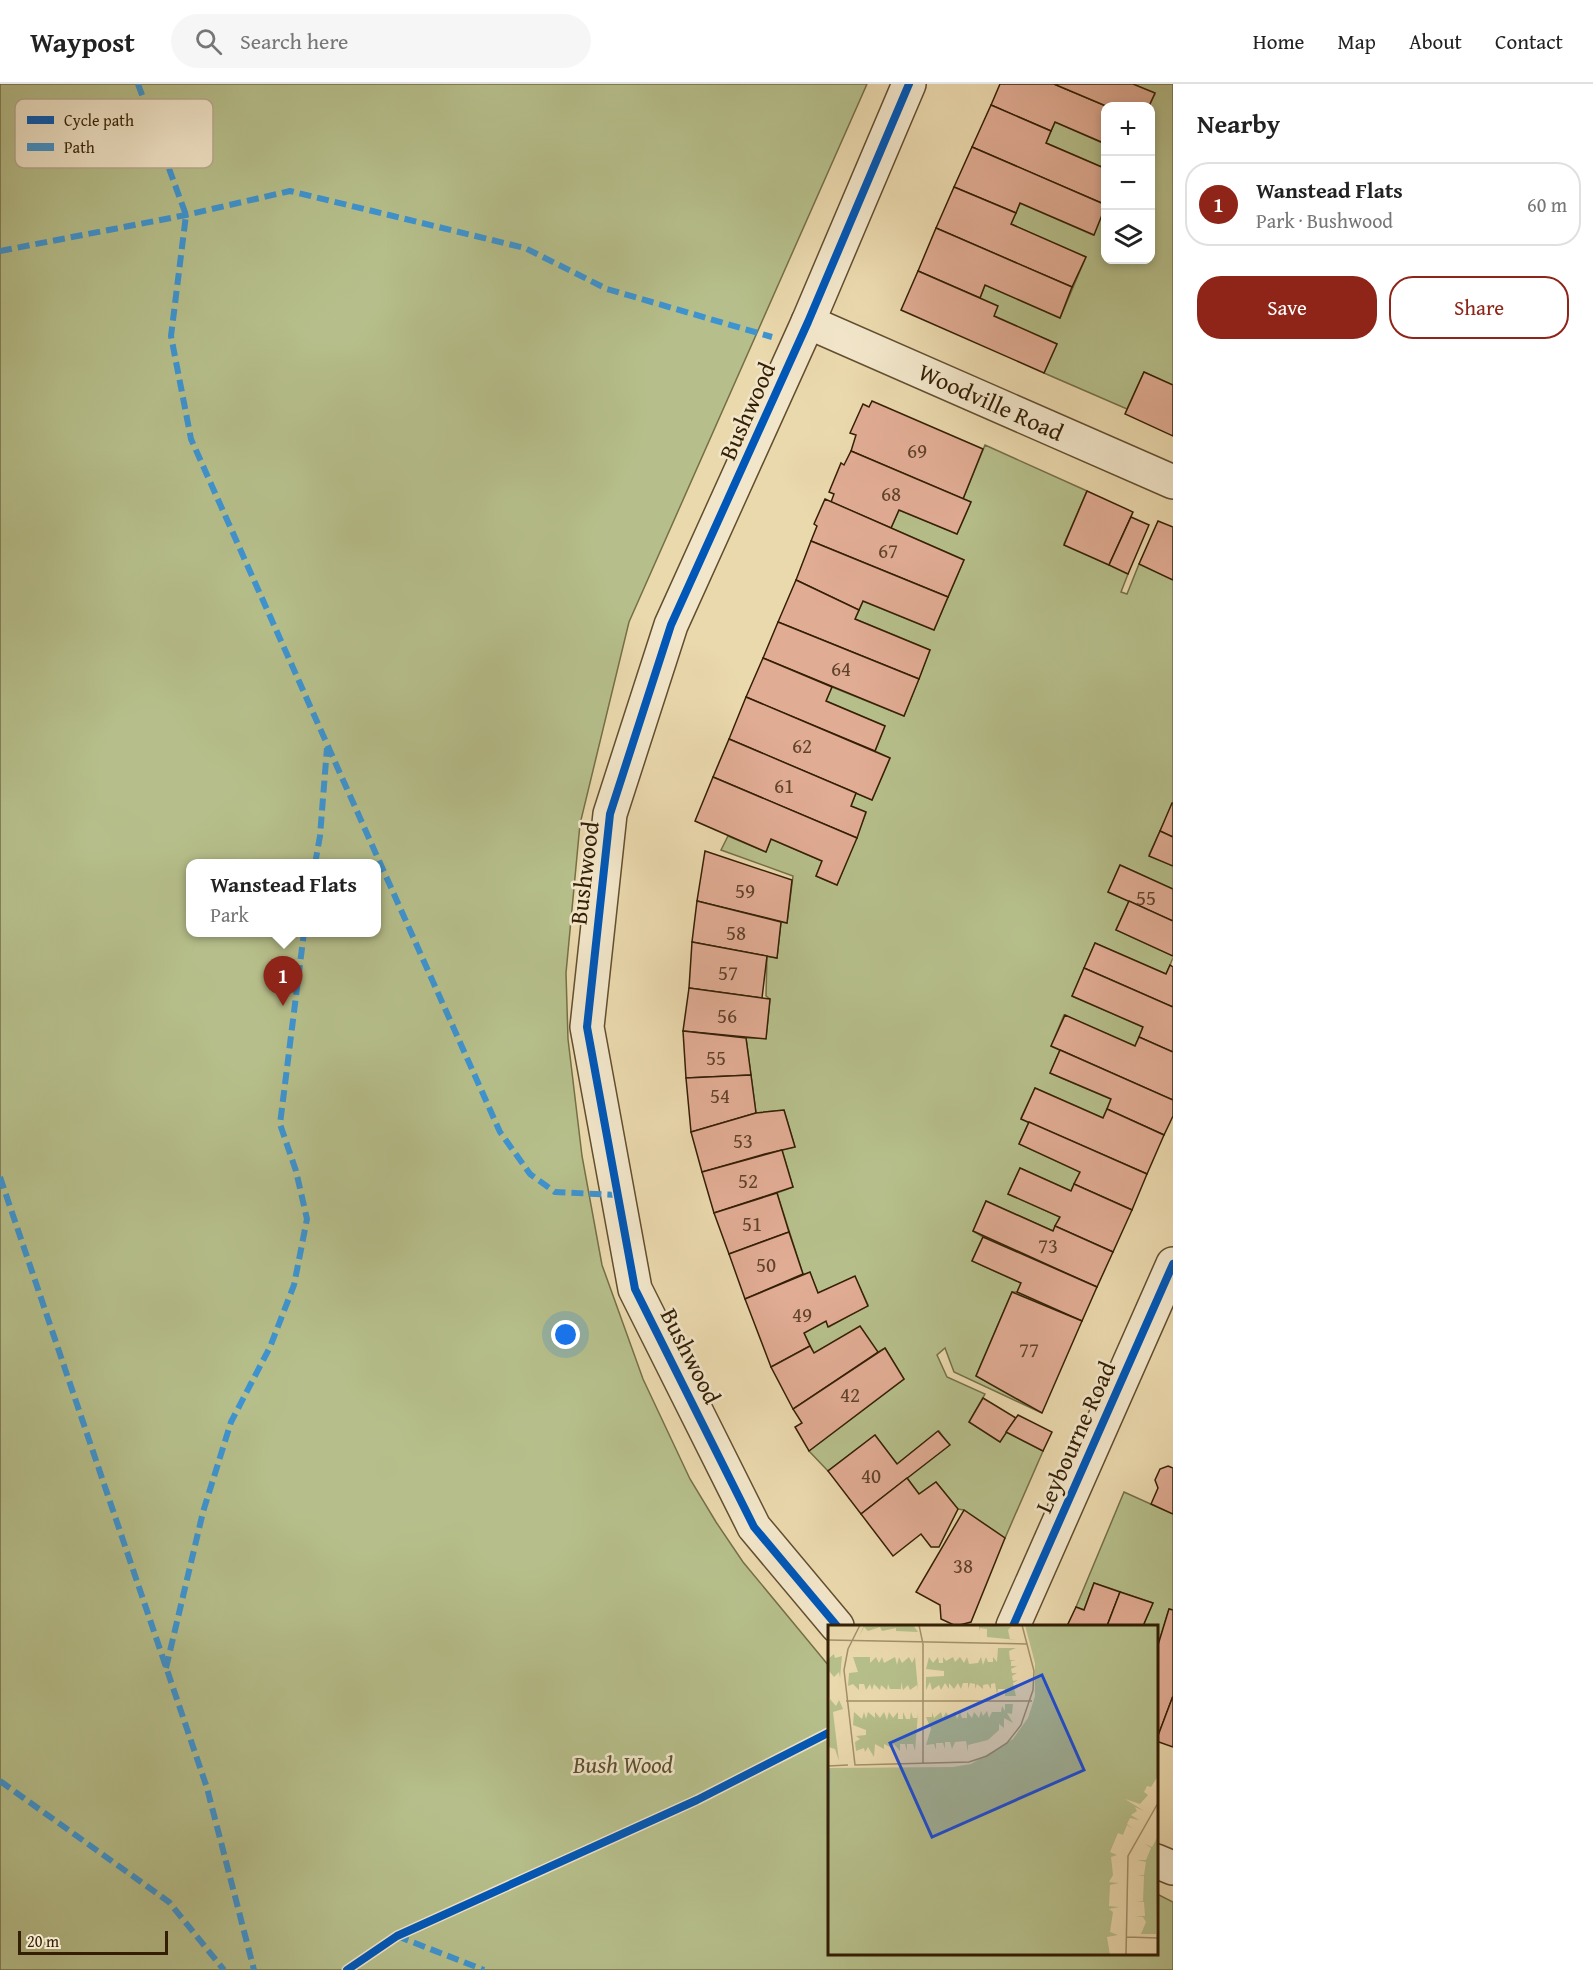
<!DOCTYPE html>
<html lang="en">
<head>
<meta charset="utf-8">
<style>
	body { margin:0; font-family:"Gentium Book Plus",serif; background:#f6f6f6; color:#222 }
	.controls { position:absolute; right:18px; top:18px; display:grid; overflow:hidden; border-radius:12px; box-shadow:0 3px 9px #0003 }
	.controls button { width:54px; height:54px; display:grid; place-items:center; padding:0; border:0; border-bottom:2px solid #e0e0e0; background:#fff; color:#222; font:30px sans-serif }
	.scale { position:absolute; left:18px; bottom:15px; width:150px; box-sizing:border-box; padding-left:6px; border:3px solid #341f05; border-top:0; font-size:16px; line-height:21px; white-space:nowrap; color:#341f05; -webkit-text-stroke:4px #f2e6ca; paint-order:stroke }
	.you { position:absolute; left:566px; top:1251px; width:21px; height:21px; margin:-15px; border:4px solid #fff; border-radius:50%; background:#1a73e8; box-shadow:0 0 0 9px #1a73e833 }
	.badge { display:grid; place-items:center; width:39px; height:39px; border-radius:50%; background:#8f2418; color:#fff; font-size:20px; font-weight:700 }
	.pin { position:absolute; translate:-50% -50px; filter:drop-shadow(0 2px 3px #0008) }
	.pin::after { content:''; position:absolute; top:32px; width:21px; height:18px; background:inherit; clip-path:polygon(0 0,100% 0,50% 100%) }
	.popup { position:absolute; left:186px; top:775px; width:195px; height:78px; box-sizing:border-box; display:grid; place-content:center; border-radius:12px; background:#fff; filter:drop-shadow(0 2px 4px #0005); font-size:20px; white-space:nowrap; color:#767676 }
	.popup b { font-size:22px; color:#222 }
	.popup::after { content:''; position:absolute; left:50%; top:100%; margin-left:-12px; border:12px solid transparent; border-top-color:#fff }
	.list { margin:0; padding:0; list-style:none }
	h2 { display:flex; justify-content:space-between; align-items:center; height:78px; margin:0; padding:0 24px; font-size:26px }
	h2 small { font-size:20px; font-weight:400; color:#767676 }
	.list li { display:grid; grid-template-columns:39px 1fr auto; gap:18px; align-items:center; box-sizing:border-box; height:84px; margin:0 12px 12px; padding:0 12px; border:2px solid #e0e0e0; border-radius:24px }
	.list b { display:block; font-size:22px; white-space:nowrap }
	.list p { margin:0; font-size:20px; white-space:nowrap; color:#767676 }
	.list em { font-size:20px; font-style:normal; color:#767676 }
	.actions { display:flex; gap:12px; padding:18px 24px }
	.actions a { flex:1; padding:14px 0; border:2px solid #8f2418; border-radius:24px; text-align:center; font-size:21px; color:#8f2418 }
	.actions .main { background:#8f2418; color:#fff }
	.icon { flex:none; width:33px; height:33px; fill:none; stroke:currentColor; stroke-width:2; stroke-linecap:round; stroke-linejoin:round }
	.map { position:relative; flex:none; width:1173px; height:1886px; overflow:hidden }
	header { display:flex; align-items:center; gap:36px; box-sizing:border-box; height:84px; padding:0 30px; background:#fff; border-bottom:2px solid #e0e0e0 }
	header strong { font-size:28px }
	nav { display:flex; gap:33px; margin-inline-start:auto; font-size:21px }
	.search { width:420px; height:54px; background:#f6f6f6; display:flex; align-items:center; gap:15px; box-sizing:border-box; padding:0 21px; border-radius:33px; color:#767676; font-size:22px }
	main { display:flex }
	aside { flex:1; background:#fff }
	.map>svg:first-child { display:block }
	.green { fill:#b6bf8b; stroke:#756f48; stroke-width:1.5; fill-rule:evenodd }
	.building { fill:#e1ac94; stroke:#341f05; stroke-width:1.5 }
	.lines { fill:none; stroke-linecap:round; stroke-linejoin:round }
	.street-casing { stroke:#624e2f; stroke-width:36 }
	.street { stroke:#f2e6ca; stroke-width:33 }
	.quiet { stroke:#3d94d1; stroke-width:6; stroke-dasharray:12 6; stroke-linecap:butt }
	.cycleway-casing { stroke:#f2e6ca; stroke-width:11 }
	.cycleway { stroke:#0057b8; stroke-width:8 }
	.labels { text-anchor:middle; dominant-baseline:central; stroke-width:5; stroke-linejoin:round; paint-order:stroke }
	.number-label { font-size:21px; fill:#5f4229 }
	.street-label { font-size:24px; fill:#341f05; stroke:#f2e6ca }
	.park-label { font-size:24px; font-style:italic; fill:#5b4f2d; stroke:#f2e6ca }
	.inset-river { fill:none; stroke:#9bb8b3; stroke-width:3 }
	.inset-road { fill:none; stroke:#a28f6a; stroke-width:1.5 }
	.view { fill:#1d4ed8; fill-opacity:0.15; stroke:#1d4ed8; stroke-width:3 }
	.inset-edge { fill:none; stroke:#341f05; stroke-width:3 }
	.key { fill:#f2e6ca; stroke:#b9aa8f; stroke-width:1.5 }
	.key-label { font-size:16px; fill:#341f05 }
</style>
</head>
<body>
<header>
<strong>Waypost</strong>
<div class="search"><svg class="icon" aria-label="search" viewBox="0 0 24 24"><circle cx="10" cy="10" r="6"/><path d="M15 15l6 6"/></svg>Search here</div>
<nav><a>Home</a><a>Map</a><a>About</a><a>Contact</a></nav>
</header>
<main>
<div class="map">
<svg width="1173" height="1886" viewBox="0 0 1173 1886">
	<rect width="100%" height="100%" fill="#ebd9ae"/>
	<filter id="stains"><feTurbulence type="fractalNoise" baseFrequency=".00333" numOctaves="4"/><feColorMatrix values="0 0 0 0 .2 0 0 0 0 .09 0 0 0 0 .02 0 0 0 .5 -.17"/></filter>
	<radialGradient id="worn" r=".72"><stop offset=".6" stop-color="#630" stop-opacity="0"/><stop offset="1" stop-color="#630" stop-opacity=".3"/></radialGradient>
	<!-- green -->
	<g class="green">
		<path d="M0 0H867L629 538 580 740 566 889 568 955 582 1072 602 1181 643 1295 690 1395 716 1438 743 1478 829 1582 830 1870H1156L1157 1810 1173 1818V1886H0ZM190 780H376V848H190Z"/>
		<polygon points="1133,0 1173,0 1173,301 1144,288 1127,325 1044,289 1057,260 994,232 980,214 985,201 1060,234 1086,173 1011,140 1020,119 1093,151 1105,123 1106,176 1150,176 1149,22 1155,10"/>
		<polygon points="1055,38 1105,60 1105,89 1103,87 1104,84 1046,59"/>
		<polygon points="985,361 1087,407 1064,460 1128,490 1121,508 1127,510 1139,480 1173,496 1173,719 1149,771 1173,782 1173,805 1120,781 1108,808 1129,817 1116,846 1173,872 1173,874 1166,890 1095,859 1072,912 1143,943 1135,962 1064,931 1051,962 1060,966 1050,989 1111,1015 1103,1034 1035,1004 1021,1034 1029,1038 1019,1060 1080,1088 1071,1107 1020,1084 1008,1110 1060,1133 1053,1147 986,1117 973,1147 983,1153 972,1177 1021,1199 1017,1208 1012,1208 976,1292 1042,1329 954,1288 945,1264 937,1271 947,1293 985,1310 969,1338 1000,1358 1006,1348 1043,1367 1005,1454 964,1426 958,1425 936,1398 919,1410 907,1394 949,1361 939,1347 897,1380 875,1351 828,1387 809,1367 904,1295 885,1264 878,1268 814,1269 804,1249 826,1237 829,1243 868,1221 855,1193 818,1209 810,1189 803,1190 777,1109 793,1103 782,1066 795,1063 784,1026 756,1029 746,954 766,954 770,915 766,912 767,872 777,874 781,838 787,839 793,792 721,766 728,752 766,768 771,755 822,777 816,792 837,801 866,729 851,722 856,709 872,716 890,674 875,667 885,642 826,617 832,603 904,632 930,566 855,535 863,517 934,546 964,476 891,444 899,426 957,450 971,418 963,415"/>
		<polygon points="1124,1408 1173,1430 1173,1526 1169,1525 1158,1561 1157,1560 1156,1542 1143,1542 1153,1519 1094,1499 1084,1526 1076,1523"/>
	</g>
	<!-- building -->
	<g class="building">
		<polygon points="1000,0 1054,0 1106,22 1106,60 1055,38 1051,47 991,21"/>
		<polygon points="1054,0 1133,0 1155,9 1149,22 1106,22"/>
		<polygon points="991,21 1051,47 1046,59 1104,84 1103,87 1106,89 1106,121 972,63"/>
		<polygon points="972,63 1106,121 1094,151 1020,119 1016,129 954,103"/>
		<polygon points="954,103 1016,129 1011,140 1086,173 1072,203 936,144"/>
		<polygon points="936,144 1072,203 1060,234 985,201 980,214 918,187"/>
		<polygon points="918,187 998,222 994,232 1057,260 1044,289 901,226"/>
		<polygon points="1144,288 1173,301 1173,352 1125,330"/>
		<polygon points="872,317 983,365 963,415 851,367 856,351 850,349 863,320 869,323"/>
		<polygon points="851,367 971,418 957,450 899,426 891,444 831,418 834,410 829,408 841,379 844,381"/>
		<polygon points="1087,407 1133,428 1109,481 1064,461"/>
		<polygon points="825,415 964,476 948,513 811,457 817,442 814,440"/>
		<polygon points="1131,433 1149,441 1128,490 1109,481"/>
		<polygon points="1158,437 1173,443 1173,496 1139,480"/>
		<polygon points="811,457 948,513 934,546 863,517 859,526 796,496"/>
		<polygon points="796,496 859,526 855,535 930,566 919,595 778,538"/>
		<polygon points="778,538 919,595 904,632 763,574"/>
		<polygon points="763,574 832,603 826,617 885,642 875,667 746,613"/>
		<polygon points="746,613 890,674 872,716 729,655"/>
		<polygon points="729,655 856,709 851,722 866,728 857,754 713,693"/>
		<polygon points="713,693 857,754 837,801 816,792 822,777 771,755 766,768 695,737"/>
		<polygon points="1172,719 1173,719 1173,753 1160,747"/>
		<polygon points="1160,747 1173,753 1173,782 1149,772"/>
		<polygon points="705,767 792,796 787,839 697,817"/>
		<polygon points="1120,781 1173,805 1173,837 1108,808"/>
		<polygon points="697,817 781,838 777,874 692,858"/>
		<polygon points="1129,817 1173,837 1173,872 1116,846"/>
		<polygon points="692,858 767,872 762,914 689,904"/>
		<polygon points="1095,859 1166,890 1170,881 1173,883 1173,923 1084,884"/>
		<polygon points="1084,884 1173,923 1173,968 1139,953 1143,943 1072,912"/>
		<polygon points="689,904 770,915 766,955 683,947"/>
		<polygon points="1065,931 1135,962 1139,953 1173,968 1173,1016 1051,962"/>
		<polygon points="683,947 746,954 751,991 686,994"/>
		<polygon points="1060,966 1173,1016 1173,1032 1164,1051 1107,1025 1111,1015 1050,989"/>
		<polygon points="751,991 756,1029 691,1048 686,994"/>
		<polygon points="1035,1004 1103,1034 1107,1025 1164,1051 1147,1090 1021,1035"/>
		<polygon points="784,1026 795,1063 765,1070 702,1088 691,1048 756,1029"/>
		<polygon points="1029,1038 1147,1090 1132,1126 1074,1100 1080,1088 1019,1060"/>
		<polygon points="782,1066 793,1103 714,1129 702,1088"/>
		<polygon points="1020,1084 1071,1107 1074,1100 1132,1126 1113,1168 1055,1142 1060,1133 1008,1110"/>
		<polygon points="777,1109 789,1148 729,1170 714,1129"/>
		<polygon points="986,1117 1053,1147 1055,1142 1113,1168 1097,1203 973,1147"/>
		<polygon points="789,1148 803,1190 745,1215 729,1170"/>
		<polygon points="983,1153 1097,1203 1082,1237 1017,1208 1021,1199 972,1177"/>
		<polygon points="810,1188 818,1209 855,1192 868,1222 828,1243 826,1237 804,1249 810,1262 771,1283 745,1215"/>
		<polygon points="1012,1208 1082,1237 1042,1329 976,1292"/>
		<polygon points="860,1242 878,1268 793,1325 771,1283 810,1262 814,1269"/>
		<polygon points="885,1264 904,1295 809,1367 795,1343 802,1339 793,1325"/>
		<polygon points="983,1314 1016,1334 1000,1358 969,1338"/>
		<polygon points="1018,1331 1052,1348 1043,1367 1006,1348"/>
		<polygon points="938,1347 950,1361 861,1430 828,1387 875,1351 897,1380"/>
		<polygon points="1168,1382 1173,1384 1173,1430 1151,1420 1158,1404 1155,1396 1160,1385"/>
		<polygon points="907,1394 919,1410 936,1398 958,1425 939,1463 931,1463 921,1450 893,1472 861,1430"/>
		<polygon points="964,1426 1005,1454 971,1538 956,1542 941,1535 940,1521 916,1508"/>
		<polygon points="1094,1499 1120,1508 1107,1542 1067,1542 1076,1523 1084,1526"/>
		<polygon points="1120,1508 1153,1519 1143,1542 1107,1542"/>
		<polygon points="1169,1525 1173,1526 1173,1612 1156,1657 1156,1560 1158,1561"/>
		<polygon points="1173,1612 1173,1663 1156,1657"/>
	</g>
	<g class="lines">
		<defs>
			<g id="street">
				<polyline points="808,238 1173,398"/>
				<polyline points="837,1542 754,1443 635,1205 587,943 610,730 671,541 808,238 909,0"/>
				<polyline points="1013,1542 1173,1180"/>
				<polyline points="1156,1777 1173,1784"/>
			</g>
		</defs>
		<!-- street casing -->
		<use href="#street" class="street-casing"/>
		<!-- street -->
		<use href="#street" class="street"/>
		<!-- quiet -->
		<g class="quiet">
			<polyline points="138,0 186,131 171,252 191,355 500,1048 530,1090 555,1108 617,1111"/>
			<polyline points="0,167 186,131 290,107 525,164 607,205 772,253"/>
			<polyline points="315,780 320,752 327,664"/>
			<polyline points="0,1093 207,1704 254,1886"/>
			<polyline points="166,1584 203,1428 231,1338 270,1263 294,1201 307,1135 296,1087 280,1040 304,848"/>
			<polyline points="0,1697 169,1818 224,1886"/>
			<polyline points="397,1852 484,1886"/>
		</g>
		<defs>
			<g id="cycleway">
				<polyline points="837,1542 754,1443 635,1205 587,943 610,730 671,541 808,238 909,0"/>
				<polyline points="1013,1542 1173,1180"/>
				<polyline points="347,1886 397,1852 697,1716 830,1648"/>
			</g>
		</defs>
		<!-- cycleway casing -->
		<use href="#cycleway" class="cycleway-casing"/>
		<!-- cycleway -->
		<use href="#cycleway" class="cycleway"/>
	</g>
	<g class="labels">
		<!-- number labels -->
		<g class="number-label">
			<text x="917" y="366">69</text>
			<text x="891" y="409">68</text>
			<text x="888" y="466">67</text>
			<text x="841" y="584">64</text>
			<text x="802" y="661">62</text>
			<text x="784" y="701">61</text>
			<text x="745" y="806">59</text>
			<text x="1146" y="813">55</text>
			<text x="736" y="848">58</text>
			<text x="728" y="888">57</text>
			<text x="727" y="931">56</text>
			<text x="716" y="973">55</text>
			<text x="720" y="1011">54</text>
			<text x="743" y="1056">53</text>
			<text x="748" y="1096">52</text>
			<text x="752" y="1139">51</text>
			<text x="1048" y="1161">73</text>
			<text x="766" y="1180">50</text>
			<text x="802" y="1230">49</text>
			<text x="1029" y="1265">77</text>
			<text x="850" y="1310">42</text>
			<text x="871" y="1391">40</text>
			<text x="963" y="1481">38</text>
		</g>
		<!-- street labels -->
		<g class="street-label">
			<text transform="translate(991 318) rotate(24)">Woodville Road</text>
			<text transform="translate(747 327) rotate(-66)">Bushwood</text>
			<text transform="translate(584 789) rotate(-83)">Bushwood</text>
			<text transform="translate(691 1272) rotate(63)">Bushwood</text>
			<text transform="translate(1075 1353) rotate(-66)">Leybourne Road</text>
		</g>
		<!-- park labels -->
		<g class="park-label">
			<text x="623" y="1680">Bush Wood</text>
		</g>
	</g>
	<!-- overview -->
	<g transform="translate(828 1541)">
		<rect width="330" height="330" fill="#ebd9ae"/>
		<path d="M36 0H85L90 7 68 6V3L54 6 52 2 40 6 36 2 31 12ZM151 0 183 2 180 5 182 14 189 15 159 12V4L152 3 151 6ZM197 0H330V151L323 162 319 161 316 167 320 170 312 179 297 174 316 186 307 182 309 186 303 190 311 195 302 193 299 199 305 204 299 200 295 210 290 208 282 227 289 230 283 232 285 250 281 257 291 258 282 260 281 281 291 282 281 284 285 287 282 307 290 310 279 312 282 330H0V143L125 142 143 139 185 114 200 93 207 71V38ZM170 23H188L181 26 182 35H188L183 36V41H189L183 44 184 48H189L184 51 185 56 190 55 185 58 188 71H177V64H170L169 70 167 58 163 59V64L160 59 155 60V64L149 59 147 64V59L142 58 140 64V58H135L133 64 130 58 126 64 121 58V64L117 58 113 65 111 60 104 65 102 57 98 65V52L116 51V46L98 44 101 32 105 38 110 32 111 38H115V32L118 36 125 32 127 37 132 32 136 38 139 32 141 39 150 38 153 32 155 40 158 32 160 37H165V32L169 37ZM6 29 7 33 14 31 12 53 11 47 6 52 1 46 0 50V34ZM25 32H42V38L48 32 51 38 54 32 56 38 67 32 69 40 71 32 74 38 81 32 84 38 87 32 90 65 89 60 82 65 80 60 75 65 73 57V64H62L60 59 59 65 53 60 52 65 46 59 44 65 42 59 38 65 36 59H31V65L25 59 20 61 21 48 30 47ZM2 74 8 81 11 75 15 84 5 87 11 136 7 124 0 122ZM177 79H185L184 89 179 88 185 98 176 93V103L171 99V105L160 115 140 120V127L138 116 127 117 124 124 122 117H117V124L115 118H108V125L106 119 98 120 103 104 98 92H104V87L106 93 113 87 115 93 118 87 121 92 127 87 129 94 132 87 134 93H139V87L144 93 146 87 151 93 153 86 155 91 159 86 161 93 164 87H173L174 81 177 86ZM26 87 34 94 36 87 38 94 40 87 47 93V87L52 93 56 87 59 95 61 87 65 93 70 87V94H75V87L78 94H82L83 87 85 93H90V88L87 126 85 119H79V126L77 119H72V126L66 119 64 123 56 119V124L47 119 46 132 40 122 37 127 36 123 28 126 27 117 32 114 28 111 38 110V105L25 100ZM330 211 328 309H313L318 297 315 292 307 291H317L316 277 308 276H315L316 251 309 250H316L318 237 309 235H318L323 223 317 219 324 222Z" fill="#b6bf8b"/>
		<path class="inset-river" d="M0 209 1 145"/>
		<path class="inset-road" d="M32 0 20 24 16 45 27 140 141 137 159 131 179 118 193 100 205 65 206 46 194 0M91 0 95 19V139M1 15 199 19M18 76H204M0 141 20 140M299 312 330 313M298 330 300 231 330 178"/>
		<path class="view" d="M214 50 256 145 104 212 62 118Z"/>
		<rect width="330" height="330" class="inset-edge"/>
	</g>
	<!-- legend -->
	<rect x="15" y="15" width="198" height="69" rx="9" class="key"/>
	<rect x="27" y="32" width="27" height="8" fill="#0057b8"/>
	<rect x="27" y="59" width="27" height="8" fill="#3d94d1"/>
	<g class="key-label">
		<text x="64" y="42">Cycle path</text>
		<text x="64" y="69">Path</text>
	</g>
	<rect width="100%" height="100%" filter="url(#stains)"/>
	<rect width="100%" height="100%" fill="url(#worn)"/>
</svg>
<div class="controls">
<button>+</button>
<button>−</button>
<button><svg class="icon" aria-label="layers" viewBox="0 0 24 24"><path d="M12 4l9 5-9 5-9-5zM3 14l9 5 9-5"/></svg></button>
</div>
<div class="scale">20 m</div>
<div class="you"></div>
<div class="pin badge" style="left:283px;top:922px">1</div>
<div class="popup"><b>Wanstead Flats</b>Park</div>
</div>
<aside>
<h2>Nearby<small></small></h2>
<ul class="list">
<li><span class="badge">1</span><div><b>Wanstead Flats</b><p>Park · Bushwood</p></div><em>60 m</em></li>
</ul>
<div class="actions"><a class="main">Save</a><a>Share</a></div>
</aside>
</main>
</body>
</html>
